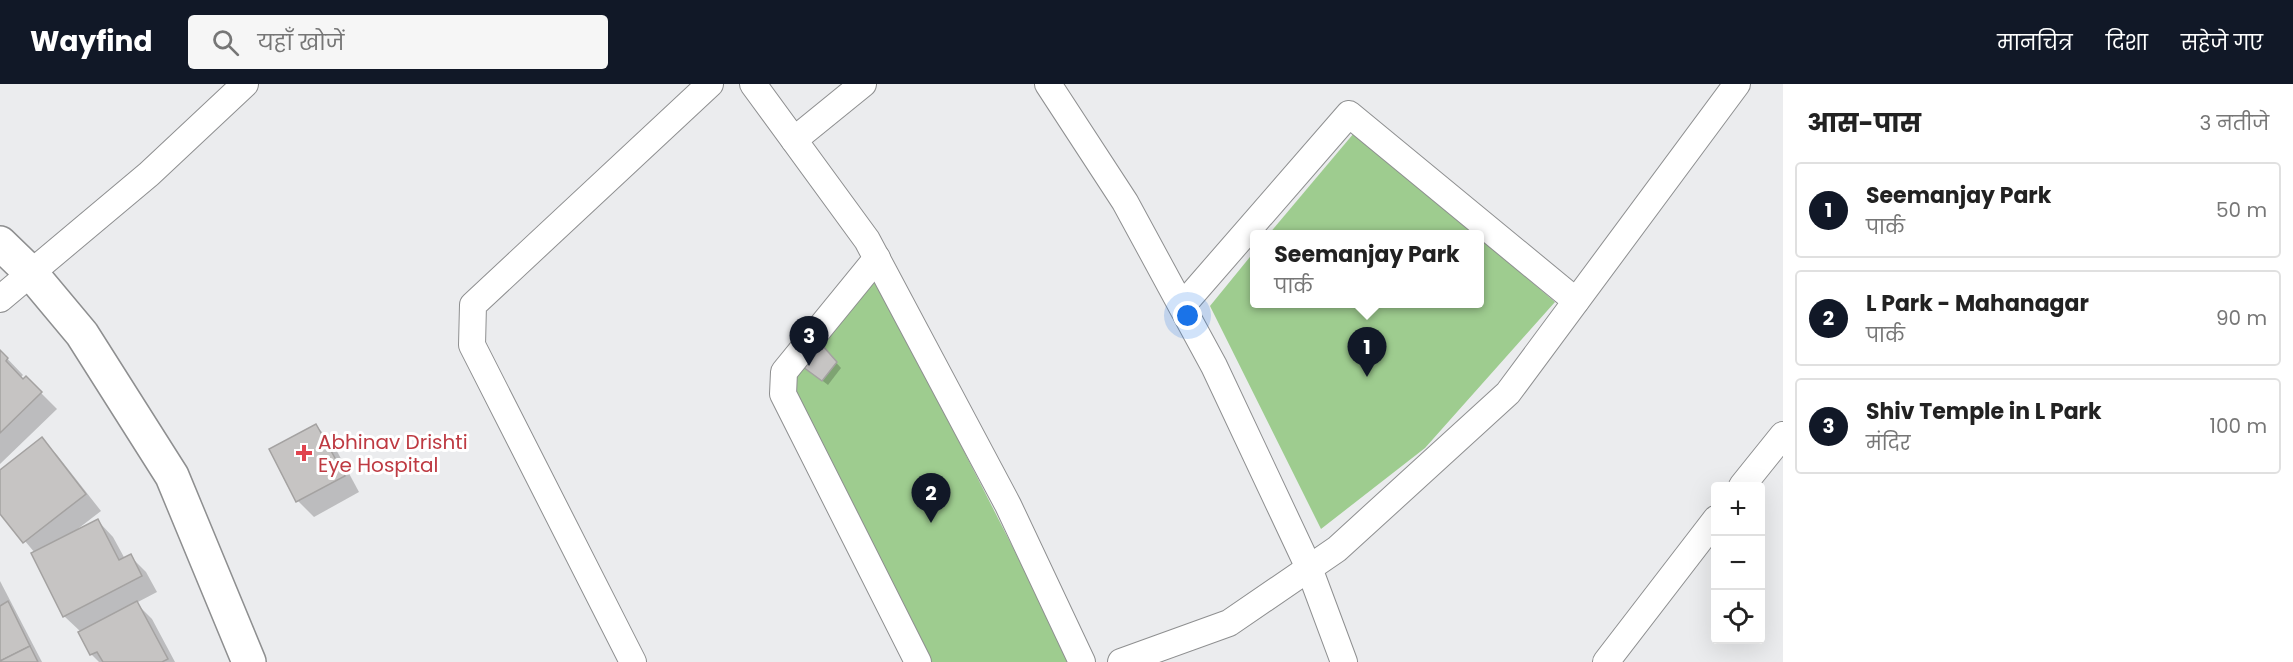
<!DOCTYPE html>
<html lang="hi">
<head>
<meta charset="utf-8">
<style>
	body { margin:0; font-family:Poppins,"Noto Sans Devanagari",sans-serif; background:#f6f6f6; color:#222 }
	.controls { position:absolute; right:18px; bottom:18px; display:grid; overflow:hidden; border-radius:6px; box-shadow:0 6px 24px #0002 }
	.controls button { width:54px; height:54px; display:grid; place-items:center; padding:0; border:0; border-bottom:2px solid #e0e0e0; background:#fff; color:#222; font:30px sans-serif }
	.you { position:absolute; left:1188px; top:232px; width:21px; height:21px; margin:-15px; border:4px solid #fff; border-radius:50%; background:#1a73e8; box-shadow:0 0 0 9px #1a73e833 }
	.badge { display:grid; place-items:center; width:39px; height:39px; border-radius:50%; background:#111827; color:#fff; font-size:20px; font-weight:700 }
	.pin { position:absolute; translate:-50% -50px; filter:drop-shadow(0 2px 3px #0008) }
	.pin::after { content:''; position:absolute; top:32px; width:21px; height:18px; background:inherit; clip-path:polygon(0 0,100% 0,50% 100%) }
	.popup { position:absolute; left:1250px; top:146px; width:234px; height:78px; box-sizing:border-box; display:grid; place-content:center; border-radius:6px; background:#fff; filter:drop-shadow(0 2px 4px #0005); font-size:20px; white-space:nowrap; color:#767676 }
	.popup b { font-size:22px; color:#222 }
	.popup::after { content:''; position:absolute; left:50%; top:100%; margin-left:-12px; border:12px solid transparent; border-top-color:#fff }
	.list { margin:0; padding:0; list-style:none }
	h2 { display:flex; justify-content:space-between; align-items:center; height:78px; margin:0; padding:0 24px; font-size:26px }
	h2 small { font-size:20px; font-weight:400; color:#767676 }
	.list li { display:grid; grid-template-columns:39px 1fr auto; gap:18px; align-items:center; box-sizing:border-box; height:96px; margin:0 12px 12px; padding:0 12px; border:2px solid #e0e0e0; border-radius:6px }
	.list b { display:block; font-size:22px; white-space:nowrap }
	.list p { margin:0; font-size:20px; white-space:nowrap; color:#767676 }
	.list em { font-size:20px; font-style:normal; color:#767676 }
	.icon { flex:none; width:33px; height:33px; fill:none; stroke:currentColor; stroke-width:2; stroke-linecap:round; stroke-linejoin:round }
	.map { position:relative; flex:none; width:1783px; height:578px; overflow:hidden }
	header { display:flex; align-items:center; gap:36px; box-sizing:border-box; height:84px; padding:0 30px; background:#111827; color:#fff }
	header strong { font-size:28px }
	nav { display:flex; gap:33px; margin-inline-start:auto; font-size:21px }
	.search { width:420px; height:54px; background:#f6f6f6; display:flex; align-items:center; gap:15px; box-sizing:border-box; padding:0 21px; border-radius:6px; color:#767676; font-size:22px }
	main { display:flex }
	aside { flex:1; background:#fff }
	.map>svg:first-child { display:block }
	.green { fill:#9ecc8f }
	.shadow { fill:#0003 }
	.building { fill:#c6c4c3; stroke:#a4a2a1; stroke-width:1.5 }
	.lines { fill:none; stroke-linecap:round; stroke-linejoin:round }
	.street-casing { stroke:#8e8f90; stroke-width:28 }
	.secondary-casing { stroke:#8e8f90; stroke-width:36 }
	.street { stroke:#fff; stroke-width:26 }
	.secondary { stroke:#fff; stroke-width:33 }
	.health-dot { fill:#e0444e; stroke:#fff; stroke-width:2 }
	.labels { text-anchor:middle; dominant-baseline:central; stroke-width:6; stroke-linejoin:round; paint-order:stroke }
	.health-label { font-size:20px; fill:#be3a42; stroke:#fff; text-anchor:start }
</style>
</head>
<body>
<header>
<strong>Wayfind</strong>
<div class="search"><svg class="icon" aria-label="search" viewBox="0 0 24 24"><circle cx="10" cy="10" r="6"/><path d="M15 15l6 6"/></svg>यहाँ खोजें</div>
<nav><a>मानचित्र</a><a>दिशा</a><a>सहेजे गए</a></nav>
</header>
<main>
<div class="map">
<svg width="1783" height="578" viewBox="0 0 1783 578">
	<rect width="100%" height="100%" fill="#ebecee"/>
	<!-- green -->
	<g class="green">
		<polygon points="1354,49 1475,150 1269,150"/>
		<polygon points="1480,154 1555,218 1425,364 1321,445 1210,222 1254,168 1254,220 1480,220"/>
		<polygon points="875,192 1071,578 932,578 792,299"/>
	</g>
	<!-- shadow -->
	<g class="shadow">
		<polygon points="822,263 841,284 828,301 805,283"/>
		<polygon points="0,267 23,291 20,294 23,296 26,294 57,325 0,380"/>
		<polygon points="316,342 332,358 359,408 314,433 298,417"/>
		<polygon points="41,355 57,371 101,427 75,447 98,437 113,453 125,475 130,472 146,488 157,508 136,519 152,535 175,578 99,578 91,570 81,548 64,532 35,469 0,427 0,388"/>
		<polygon points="0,497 42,578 0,578"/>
	</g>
	<!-- building -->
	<g class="building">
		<polygon points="822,261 837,278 822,297 803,283"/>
		<polygon points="0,266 8,274 6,277 23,295 26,292 42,308 0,349"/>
		<polygon points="316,340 345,392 296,418 269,365"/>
		<polygon points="42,353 86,410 23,459 0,430 0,386"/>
		<polygon points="98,435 119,476 131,470 142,492 63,533 31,469"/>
		<polygon points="8,517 30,562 0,577 0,522"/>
		<polygon points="137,517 168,575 162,578 103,578 97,568 90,571 78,548"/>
		<polygon points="30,562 38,578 0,578 0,577"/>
	</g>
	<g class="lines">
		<defs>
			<g id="street">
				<polyline points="753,0 867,156 1008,421 1082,578"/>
				<polyline points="1048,0 1125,118 1214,282 1309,484 1344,578"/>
				<polyline points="794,56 863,0"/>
				<polyline points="877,174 784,288 783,310 918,578"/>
				<polyline points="0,215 149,90 245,0"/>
				<polyline points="1182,222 1349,30 1576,217"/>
				<polyline points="1742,402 1783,351"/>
				<polyline points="633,578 472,261 473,221 710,0"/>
				<polyline points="1121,578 1229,539 1337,465 1508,309 1737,0"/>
				<polyline points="1606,578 1716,435"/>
			</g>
			<polyline id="secondary" points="0,159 31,189 82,250 172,392 249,578"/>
		</defs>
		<!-- street casing -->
		<use href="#street" class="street-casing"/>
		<!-- secondary casing -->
		<use href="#secondary" class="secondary-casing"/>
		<!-- street -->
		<use href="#street" class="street"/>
		<!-- secondary -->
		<use href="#secondary" class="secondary"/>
	</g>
	<!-- markers -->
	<path class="health-dot" d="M301 360h6v6h6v6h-6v6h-6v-6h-6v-6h6z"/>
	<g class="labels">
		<!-- health labels -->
		<g class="health-label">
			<text x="318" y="358">Abhinav Drishti<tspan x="318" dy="23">Eye Hospital</tspan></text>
		</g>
	</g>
</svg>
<div class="controls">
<button>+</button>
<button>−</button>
<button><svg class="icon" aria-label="locate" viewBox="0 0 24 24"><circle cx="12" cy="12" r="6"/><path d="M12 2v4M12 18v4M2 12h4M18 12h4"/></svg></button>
</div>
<div class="you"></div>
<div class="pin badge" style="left:1367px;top:293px">1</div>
<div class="popup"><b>Seemanjay Park</b>पार्क</div>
<div class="pin badge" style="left:931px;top:439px">2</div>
<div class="pin badge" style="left:809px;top:282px">3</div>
</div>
<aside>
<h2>आस-पास<small>3 नतीजे</small></h2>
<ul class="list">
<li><span class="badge">1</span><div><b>Seemanjay Park</b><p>पार्क</p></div><em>50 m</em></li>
<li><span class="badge">2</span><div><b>L Park - Mahanagar</b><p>पार्क</p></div><em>90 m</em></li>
<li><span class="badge">3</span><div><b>Shiv Temple in L Park</b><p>मंदिर</p></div><em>100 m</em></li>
</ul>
</aside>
</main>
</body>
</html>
